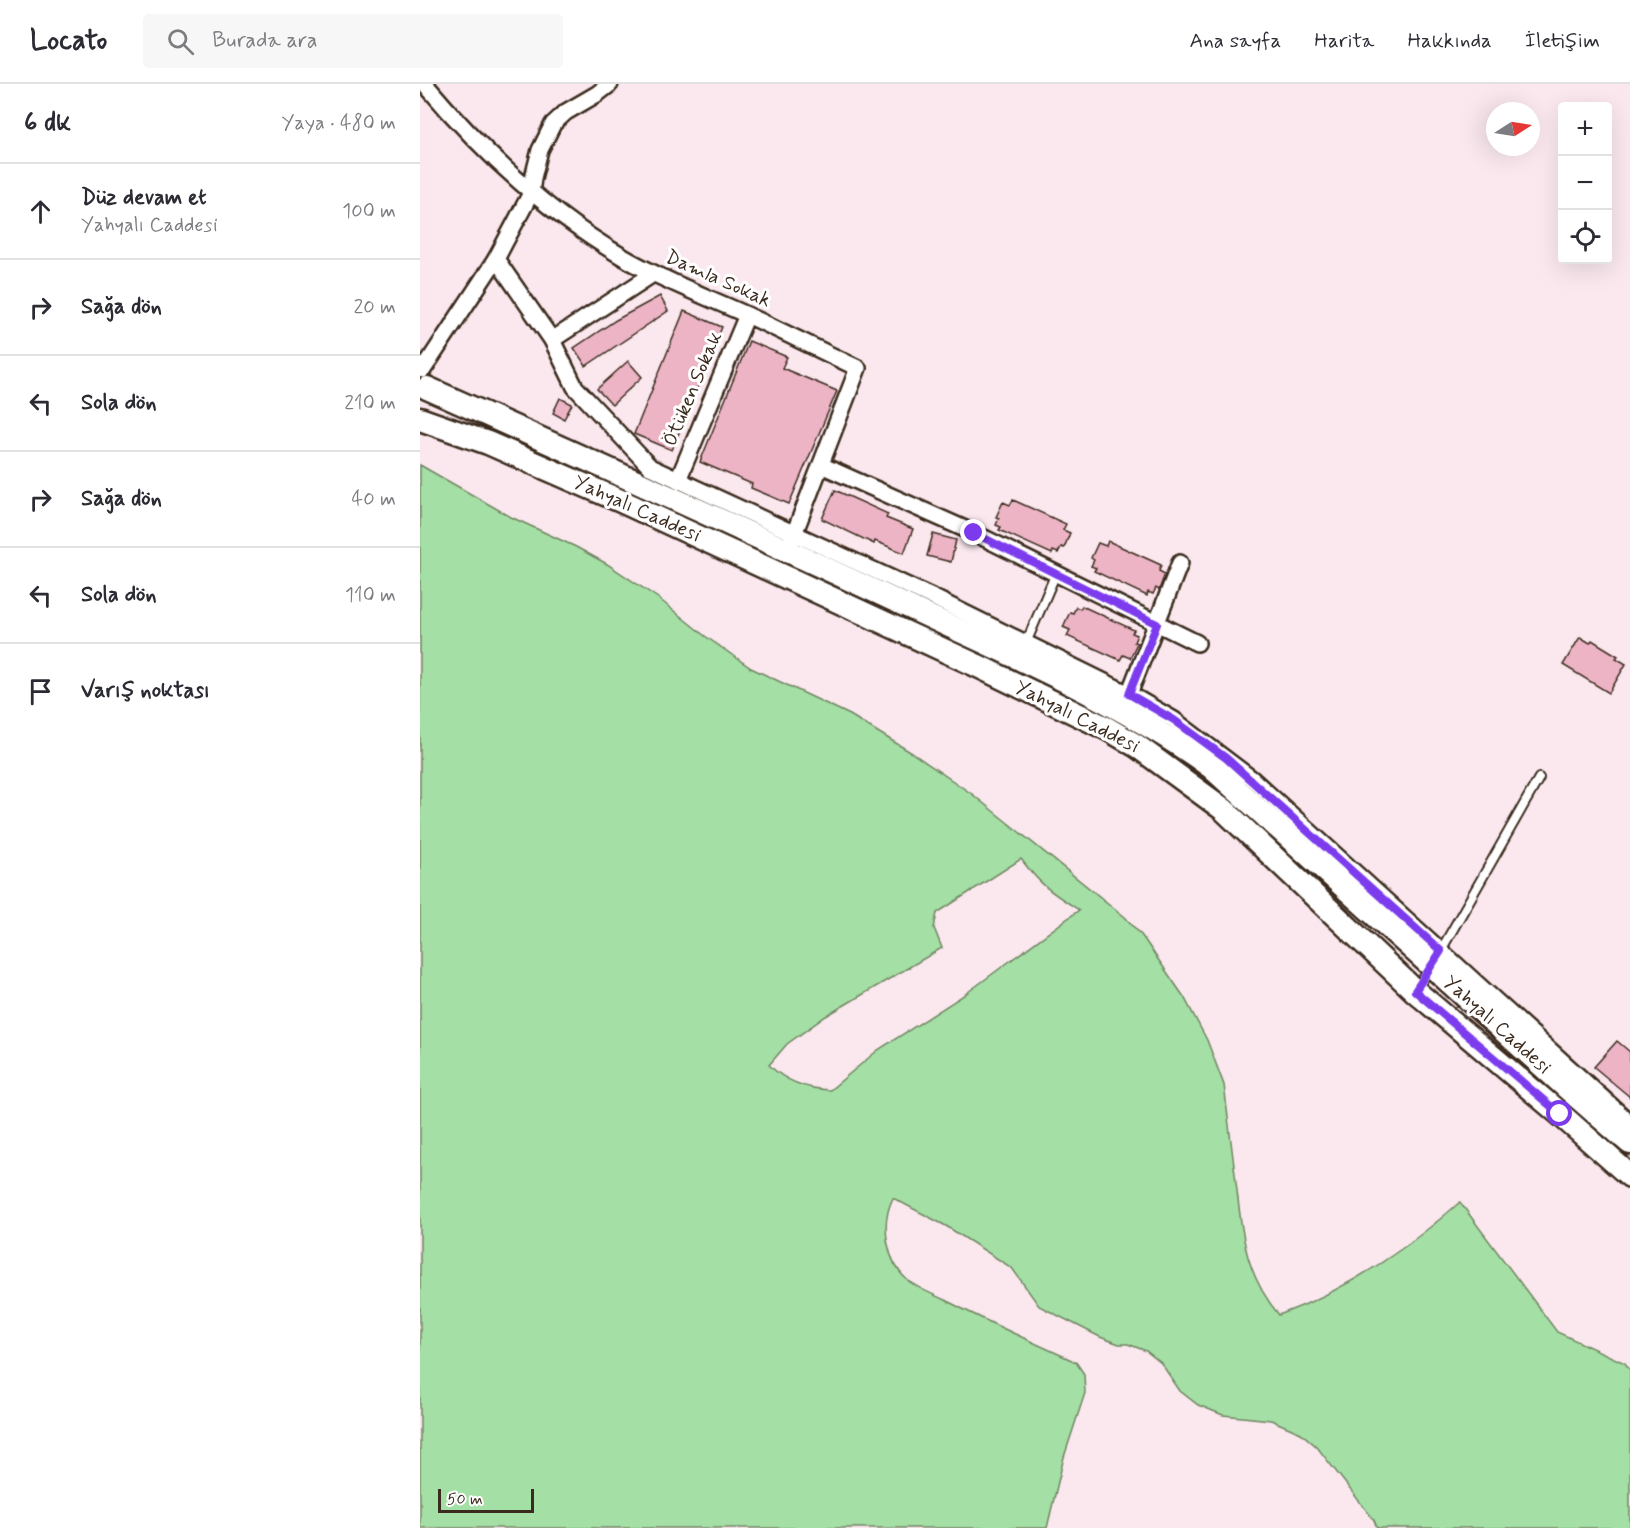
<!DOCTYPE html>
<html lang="tr">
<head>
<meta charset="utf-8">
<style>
	body { margin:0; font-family:Mynerve,sans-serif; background:#f7f7f7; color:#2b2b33 }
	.controls { position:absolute; right:18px; top:18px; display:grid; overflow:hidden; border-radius:6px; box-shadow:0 6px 24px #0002 }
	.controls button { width:54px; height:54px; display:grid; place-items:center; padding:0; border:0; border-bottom:2px solid #e1e1e2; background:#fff; color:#2b2b33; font:30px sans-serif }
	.compass { position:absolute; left:1066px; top:18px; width:54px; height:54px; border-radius:50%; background:#fff; box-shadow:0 6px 24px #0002; rotate:78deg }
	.scale { position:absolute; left:18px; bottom:15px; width:96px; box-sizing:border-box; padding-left:6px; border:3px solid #3b2a1e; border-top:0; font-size:16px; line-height:21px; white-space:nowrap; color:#3b2a1e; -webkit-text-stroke:4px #fff; paint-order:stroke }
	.stop { position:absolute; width:18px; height:18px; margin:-14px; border:4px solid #7c3aed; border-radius:50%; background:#fff }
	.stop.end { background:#7c3aed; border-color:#fff; box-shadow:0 2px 6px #0008 }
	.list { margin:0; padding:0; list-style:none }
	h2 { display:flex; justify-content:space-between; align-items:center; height:78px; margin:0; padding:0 24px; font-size:26px }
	h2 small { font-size:20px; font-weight:400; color:#7c7c81 }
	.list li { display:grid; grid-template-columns:39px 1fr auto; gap:18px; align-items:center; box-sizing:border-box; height:96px; padding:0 24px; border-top:2px solid #e1e1e2 }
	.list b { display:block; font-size:22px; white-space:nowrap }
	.list p { margin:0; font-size:20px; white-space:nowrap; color:#7c7c81 }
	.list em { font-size:20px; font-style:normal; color:#7c7c81 }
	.icon { flex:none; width:33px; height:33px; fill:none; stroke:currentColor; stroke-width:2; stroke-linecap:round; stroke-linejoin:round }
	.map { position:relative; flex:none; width:1210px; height:1444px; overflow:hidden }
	header { display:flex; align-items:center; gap:36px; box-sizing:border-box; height:84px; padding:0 30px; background:#fff; border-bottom:2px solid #e1e1e2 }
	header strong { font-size:28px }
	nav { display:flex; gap:33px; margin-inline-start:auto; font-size:21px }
	.search { width:420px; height:54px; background:#f7f7f7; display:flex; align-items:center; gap:15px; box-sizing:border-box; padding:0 21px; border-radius:6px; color:#7c7c81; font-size:22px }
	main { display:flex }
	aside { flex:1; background:#fff }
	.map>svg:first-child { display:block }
	.green { fill:#a4dfa5; stroke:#708462; stroke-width:1.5; fill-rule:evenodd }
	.building { fill:#edb4c6; stroke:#3b2a1e; stroke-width:1.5 }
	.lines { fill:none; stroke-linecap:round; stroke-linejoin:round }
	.service-casing { stroke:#3b2a1e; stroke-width:12 }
	.minor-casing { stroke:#3b2a1e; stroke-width:20 }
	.secondary-casing { stroke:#3b2a1e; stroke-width:27 }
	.service { stroke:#fff; stroke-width:8 }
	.minor { stroke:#fff; stroke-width:15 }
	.secondary { stroke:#fff; stroke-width:22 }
	.route { stroke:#7c3aed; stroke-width:8 }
	.labels { text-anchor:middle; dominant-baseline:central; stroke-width:6; stroke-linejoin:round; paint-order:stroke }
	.street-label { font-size:20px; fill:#3b2a1e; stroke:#fff }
</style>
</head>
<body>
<header>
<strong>Locato</strong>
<div class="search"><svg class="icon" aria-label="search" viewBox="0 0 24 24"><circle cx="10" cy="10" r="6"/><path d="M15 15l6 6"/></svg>Burada ara</div>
<nav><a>Ana sayfa</a><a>Harita</a><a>Hakkında</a><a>İletişim</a></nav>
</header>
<main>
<aside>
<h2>6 dk<small>Yaya · 480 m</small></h2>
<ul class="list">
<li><svg class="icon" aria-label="ahead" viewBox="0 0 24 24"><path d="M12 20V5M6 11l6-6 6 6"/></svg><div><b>Düz devam et</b><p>Yahyalı Caddesi</p></div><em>100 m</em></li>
<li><svg class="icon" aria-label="right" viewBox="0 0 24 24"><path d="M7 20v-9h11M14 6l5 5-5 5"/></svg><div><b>Sağa dön</b></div><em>20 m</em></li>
<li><svg class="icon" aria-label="left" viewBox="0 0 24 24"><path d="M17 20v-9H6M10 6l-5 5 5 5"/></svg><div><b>Sola dön</b></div><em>210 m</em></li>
<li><svg class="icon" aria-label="right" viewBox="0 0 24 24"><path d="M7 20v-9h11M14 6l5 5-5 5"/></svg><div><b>Sağa dön</b></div><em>40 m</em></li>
<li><svg class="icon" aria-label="left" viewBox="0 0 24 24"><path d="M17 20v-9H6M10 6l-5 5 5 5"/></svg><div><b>Sola dön</b></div><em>110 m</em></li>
<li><svg class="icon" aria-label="arrive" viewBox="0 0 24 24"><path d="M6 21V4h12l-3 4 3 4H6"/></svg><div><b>Varış noktası</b></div></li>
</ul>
</aside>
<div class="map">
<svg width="1210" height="1444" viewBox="0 0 1210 1444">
	<rect width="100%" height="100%" fill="#fae8ee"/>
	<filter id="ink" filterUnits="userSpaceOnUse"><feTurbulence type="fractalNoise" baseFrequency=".0167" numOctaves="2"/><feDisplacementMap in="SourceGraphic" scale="12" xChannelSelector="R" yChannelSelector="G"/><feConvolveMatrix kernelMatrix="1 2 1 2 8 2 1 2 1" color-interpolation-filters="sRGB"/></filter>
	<g filter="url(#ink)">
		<!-- green -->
		<path class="green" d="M0 381 91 433 156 463 187 480 238 514 285 552 331 584 430 631 492 669 552 710 705 833 722 852 764 913 787 956 804 1001C808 1034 812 1066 816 1098 822 1149 824 1189 859 1231 927 1206 986 1166 1040 1118L1137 1248 1205 1279 1210 1286V1444H957L954 1436 897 1363 881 1349 851 1336 803 1331 778 1321 760 1307 741 1279 726 1267 708 1260H699L680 1253 619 1222 592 1184 526 1142 473 1114C460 1140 466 1180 490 1198 502 1207 518 1212 531 1219 572 1240 614 1259 656 1278L664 1290 665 1309 644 1373 627 1444H0ZM601 775C622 803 631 808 659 826L544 911 458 966 410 1006C386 1005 366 998 349 981L367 960 406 932 522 864 514 844 517 829Z"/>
		<!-- building -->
		<g class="building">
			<polygon points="240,212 248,227 166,282 154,264 196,236"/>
			<polygon points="264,227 302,243 252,366 214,350"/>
			<polygon points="329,257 367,273 362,284 417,307 369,420 331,404 332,400 280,378"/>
			<polygon points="208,277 222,293 192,321 177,305"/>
			<polygon points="140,314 152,320 144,335 133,329"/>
			<polygon points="415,406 468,430 466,434 493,445 484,469 455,457 454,460 402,435"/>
			<polygon points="593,416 646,440 643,446 650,449 644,464 641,463 638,469 633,467 632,470 579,446 581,443 576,441 579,434 576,433 583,418 590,421"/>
			<polygon points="513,450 536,456 531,478 507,472"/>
			<polygon points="688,457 741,481 739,487 745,490 739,506 736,504 733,510 728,508 727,512 674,487 676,484 671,482 674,476 671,474 678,459 686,462"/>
			<polygon points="662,522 714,546 712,549 717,551 714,558 717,559 710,574 703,571 700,576 647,552 650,546 643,543 650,528 653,529 656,523 660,525"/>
			<polygon points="1160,553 1170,559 1172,556 1198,572 1196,574 1206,580 1189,609 1143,581"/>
			<polygon points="1197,957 1210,968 1210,1013 1174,983"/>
		</g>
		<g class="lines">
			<defs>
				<g id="service">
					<polyline points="606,559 636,489"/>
					<polyline points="1020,868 1119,694"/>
					<polyline points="996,906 1010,884"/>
				</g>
				<g id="minor">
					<path d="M5 0C62 68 126 128 203 173 242 196 285 212 327 231 364 248 401 267 438 284L371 458"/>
					<polyline points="76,175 132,256 155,303 230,383 512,513 709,610 754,636 832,695 1210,1039"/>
					<polyline points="132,256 233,190"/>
					<polyline points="3,286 76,175 111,109 113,94 120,66 133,40 146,28 177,10 190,0"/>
					<polyline points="401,381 554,449 777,559"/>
					<polyline points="258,396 327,231"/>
					<polyline points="709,610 760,479"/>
				</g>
				<g id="secondary">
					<path d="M7 304C169 376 330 449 491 524 594 573 699 616 791 683L1147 1004 1210 1059"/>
					<polyline points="0,335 68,359 203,418 558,582 688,645 717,662 803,725 995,907 1140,1030 1210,1092"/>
				</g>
			</defs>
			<!-- service casing -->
			<use href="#service" class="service-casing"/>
			<!-- minor casing -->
			<use href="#minor" class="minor-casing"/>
			<!-- secondary casing -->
			<use href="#secondary" class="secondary-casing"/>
			<!-- service -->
			<use href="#service" class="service"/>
			<!-- minor -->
			<use href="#minor" class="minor"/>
			<!-- secondary -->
			<use href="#secondary" class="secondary"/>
		</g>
	</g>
	<g class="lines" filter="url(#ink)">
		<!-- route -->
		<polyline class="route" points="554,449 737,540 709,610 754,636 806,674 1021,867 995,907 1140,1030"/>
	</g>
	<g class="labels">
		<!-- street labels -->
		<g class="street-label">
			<text transform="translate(298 195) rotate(24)">Damla Sokak</text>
			<text transform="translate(273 305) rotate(-67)">Ötüken Sokak</text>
			<text transform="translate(217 425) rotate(24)">Yahyalı Caddesi</text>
			<text transform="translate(657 633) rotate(27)">Yahyalı Caddesi</text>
			<text transform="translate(1077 941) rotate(42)">Yahyalı Caddesi</text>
		</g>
	</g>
</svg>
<div class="controls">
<button>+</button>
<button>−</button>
<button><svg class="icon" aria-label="locate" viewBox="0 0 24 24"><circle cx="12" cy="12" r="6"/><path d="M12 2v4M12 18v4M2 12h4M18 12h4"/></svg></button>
</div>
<svg class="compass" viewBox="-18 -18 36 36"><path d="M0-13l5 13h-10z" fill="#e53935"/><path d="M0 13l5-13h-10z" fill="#7c7c81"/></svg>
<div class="scale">50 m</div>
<div class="stop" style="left:1140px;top:1030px"></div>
<div class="stop end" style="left:554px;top:449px"></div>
</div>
</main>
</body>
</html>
